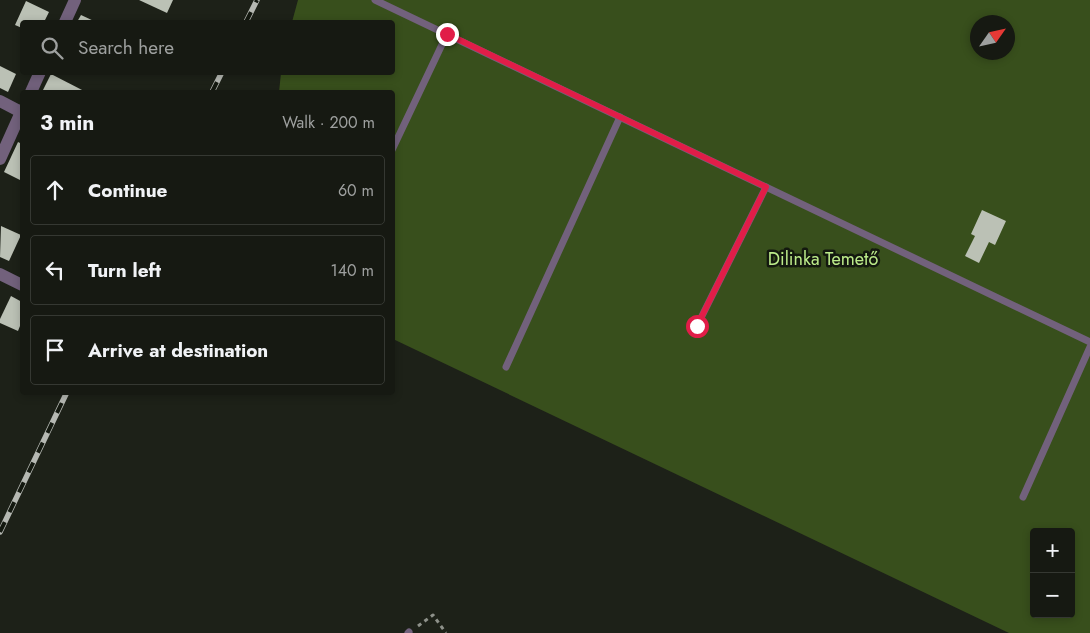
<!DOCTYPE html>
<html lang="en">
<head>
<meta charset="utf-8">
<style>
	body { margin:0; font-family:Jost,sans-serif; background:#232620; color:#f1f3f6 }
	.controls { position:absolute; right:15px; bottom:15px; display:grid; overflow:hidden; border-radius:5px; box-shadow:0 2px 8px #0003 }
	.controls button { width:45px; height:45px; display:grid; place-items:center; padding:0; border:0; border-bottom:1px solid #353832; background:#161912; color:#f1f3f6; font:25px sans-serif }
	.compass { position:absolute; left:970px; top:15px; width:45px; height:45px; border-radius:50%; background:#161912; box-shadow:0 2px 8px #0003; rotate:56deg }
	.stop { position:absolute; width:15px; height:15px; margin:-11px; border:4px solid #e11d48; border-radius:50%; background:#fff }
	.stop.end { background:#e11d48; border-color:#fff; box-shadow:0 1px 5px #0008 }
	.list { margin:0; padding:0; list-style:none }
	h2 { display:flex; justify-content:space-between; align-items:center; height:65px; margin:0; padding:0 20px; font-size:21px }
	h2 small { font-size:16px; font-weight:400; color:#9ea09f }
	.list li { display:grid; grid-template-columns:32px 1fr auto; gap:15px; align-items:center; box-sizing:border-box; height:70px; margin:0 10px 10px; padding:0 10px; border:1px solid #353832; border-radius:5px }
	.list b { display:block; font-size:19px; white-space:nowrap }
	.list em { font-size:16px; font-style:normal; color:#9ea09f }
	.icon { flex:none; width:28px; height:28px; fill:none; stroke:currentColor; stroke-width:2; stroke-linecap:round; stroke-linejoin:round }
	.map { position:relative; flex:none; width:1090px; height:633px; overflow:hidden }
	.search { position:absolute; background:#161912; box-shadow:0 2px 8px #0003; left:20px; top:20px; width:375px; height:55px; display:flex; align-items:center; gap:12px; box-sizing:border-box; padding:0 18px; border-radius:5px; color:#9ea09f; font-size:19px }
	.panel { position:absolute; background:#161912; box-shadow:0 2px 8px #0003; left:20px; top:90px; width:375px; height:305px; border-radius:5px }
	.map>svg:first-child { display:block }
	.green { fill:#384f1c; fill-rule:evenodd }
	.building { fill:#bbc1b5 }
	.lines { fill:none; stroke-linecap:round; stroke-linejoin:round }
	.path { stroke:#8e918a; stroke-width:3; stroke-dasharray:4 4; stroke-linecap:butt }
	.lane { stroke:#72617c; stroke-width:7 }
	.street { stroke:#72617c; stroke-width:12 }
	.rail-casing { stroke:#b5b8b2; stroke-width:5.5 }
	.rail { stroke:#13180f; stroke-width:4; stroke-dasharray:11; stroke-linecap:butt }
	.route { stroke:#e11d48; stroke-width:6 }
	.labels { text-anchor:middle; dominant-baseline:central; stroke-width:5; stroke-linejoin:round; paint-order:stroke }
	.park-label { font-size:18px; fill:#bceb8a; stroke:#13180f }
</style>
</head>
<body>
<div class="map">
<svg width="1090" height="633" viewBox="0 0 1090 633">
	<rect width="100%" height="100%" fill="#1d2118"/>
	<!-- green -->
	<path class="green" d="M298 0H1090V633H1009L393 339 392 92H279L281 73 392 72V22H292ZM978 22H1008V52H978ZM1034 532H1071V614H1034Z"/>
	<!-- building -->
	<g class="building">
		<polygon points="139,0 173,0 167,13"/>
		<polygon points="26,1 49,12 44,22 22,22 22,28 15,25"/>
		<polygon points="81,15 96,22 77,22"/>
		<polygon points="0,66 16,74 8,92 0,88"/>
		<polygon points="51,74 84,91 83,92 42,92"/>
		<polygon points="18,142 22,144 22,181 4,172"/>
		<polygon points="982,210 1006,221 995,245 989,242 979,263 965,256 975,236 971,234"/>
		<polygon points="1,226 21,235 9,261 0,257"/>
		<polygon points="11,296 22,302 22,321 18,331 0,323 0,319"/>
	</g>
	<g class="lines">
		<!-- path -->
		<polyline class="path" points="418,626 433,615 446,633"/>
		<!-- lane -->
		<g class="lane">
			<polyline points="375,0 1090,342"/>
			<polyline points="392,150 447,34"/>
			<polyline points="697,326 766,187"/>
			<polyline points="506,367 620,117"/>
			<polyline points="1023,497 1090,347"/>
			<polyline points="408,633 409,632"/>
		</g>
		<!-- street -->
		<g class="street">
			<polyline points="65,22 75,0"/>
			<polyline points="31,92 40,72"/>
			<polyline points="0,101 21,112"/>
			<polyline points="0,159 22,110"/>
			<polyline points="0,274 22,285"/>
		</g>
		<defs>
			<g id="rail">
				<polyline points="246,22 257,0"/>
				<polyline points="212,92 222,72"/>
				<polyline points="0,532 67,392"/>
			</g>
		</defs>
		<!-- rail casing -->
		<use href="#rail" class="rail-casing"/>
		<!-- rail -->
		<use href="#rail" class="rail"/>
	</g>
	<g class="lines">
		<!-- route -->
		<polyline class="route" points="447,34 766,187 697,326"/>
	</g>
	<g class="labels">
		<!-- park labels -->
		<g class="park-label">
			<text x="823" y="259">Dilinka Temető</text>
		</g>
	</g>
</svg>
<div class="controls">
<button>+</button>
<button>−</button>
</div>
<svg class="compass" viewBox="-18 -18 36 36"><path d="M0-13l5 13h-10z" fill="#e53935"/><path d="M0 13l5-13h-10z" fill="#9ea09f"/></svg>
<div class="stop" style="left:697px;top:326px"></div>
<div class="stop end" style="left:447px;top:34px"></div>
<div class="search"><svg class="icon" aria-label="search" viewBox="0 0 24 24"><circle cx="10" cy="10" r="6"/><path d="M15 15l6 6"/></svg>Search here</div>
<section class="panel">
<h2>3 min<small>Walk · 200 m</small></h2>
<ul class="list">
<li><svg class="icon" aria-label="ahead" viewBox="0 0 24 24"><path d="M12 20V5M6 11l6-6 6 6"/></svg><div><b>Continue</b></div><em>60 m</em></li>
<li><svg class="icon" aria-label="left" viewBox="0 0 24 24"><path d="M17 20v-9H6M10 6l-5 5 5 5"/></svg><div><b>Turn left</b></div><em>140 m</em></li>
<li><svg class="icon" aria-label="arrive" viewBox="0 0 24 24"><path d="M6 21V4h12l-3 4 3 4H6"/></svg><div><b>Arrive at destination</b></div></li>
</ul>
</section>
</div>
</body>
</html>
